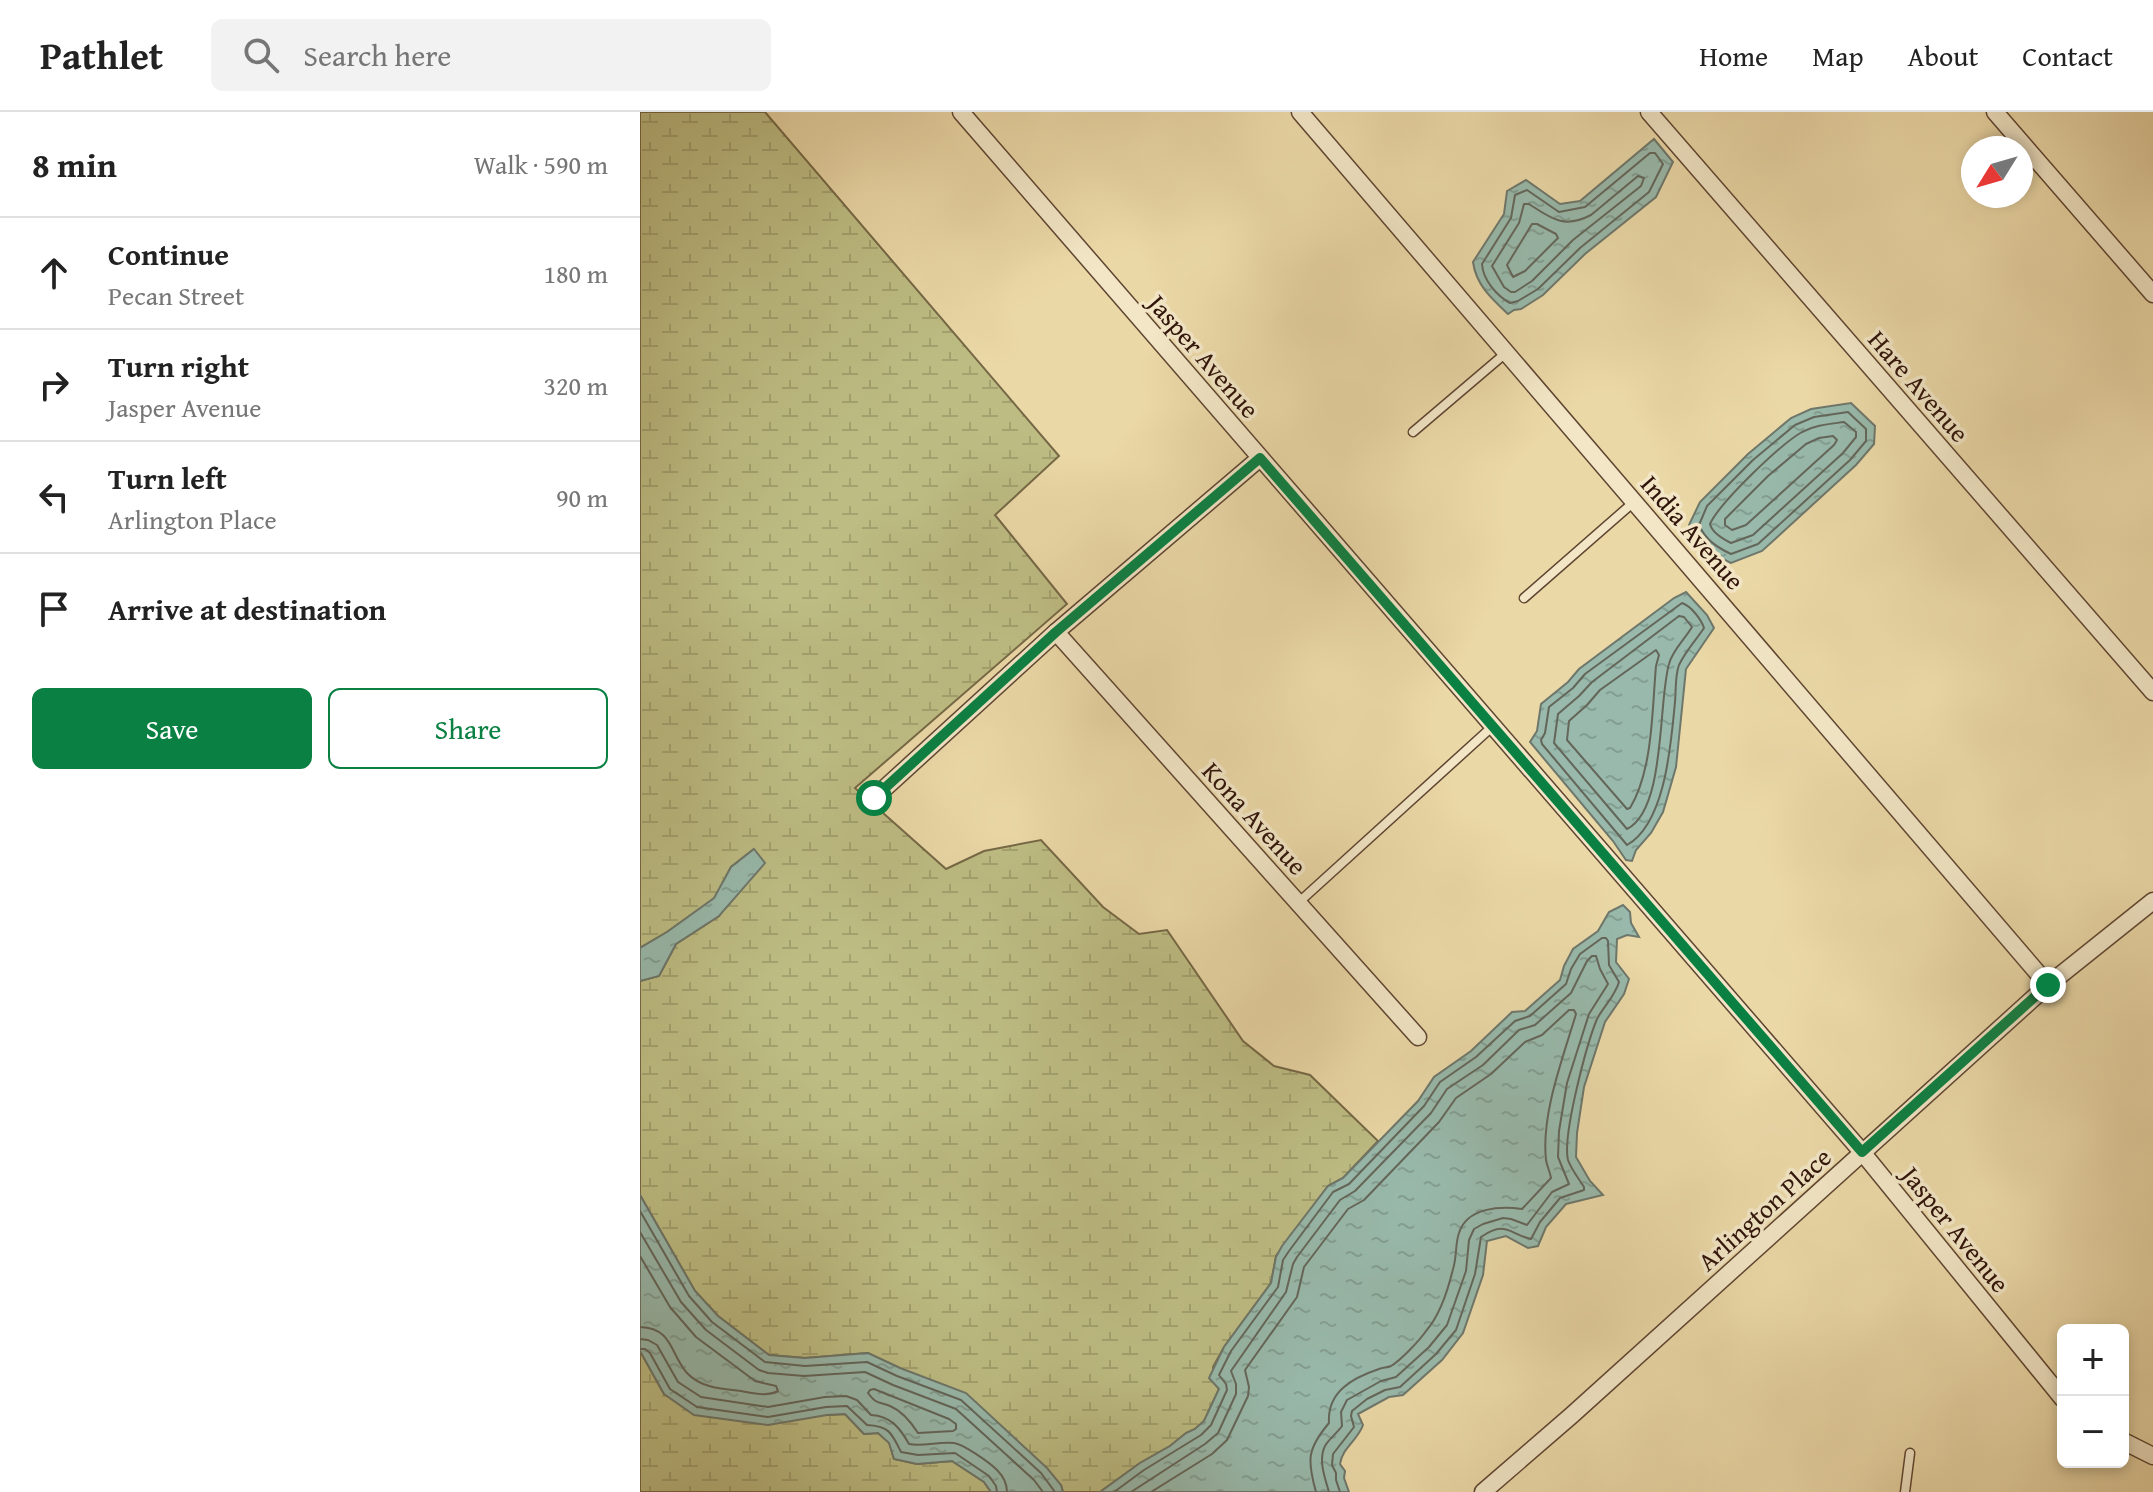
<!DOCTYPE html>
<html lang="en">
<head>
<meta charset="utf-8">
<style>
	body { margin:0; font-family:"Gentium Book Plus",serif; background:#f2f2f2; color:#222 }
	.controls { position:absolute; right:24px; bottom:24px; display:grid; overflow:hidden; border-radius:12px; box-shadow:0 4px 12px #0003 }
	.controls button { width:72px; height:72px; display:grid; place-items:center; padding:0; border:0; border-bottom:2px solid #e0e0e0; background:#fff; color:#222; font:40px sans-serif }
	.compass { position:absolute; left:1321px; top:24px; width:72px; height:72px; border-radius:50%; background:#fff; box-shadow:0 4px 12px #0003; rotate:233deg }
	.stop { position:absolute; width:24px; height:24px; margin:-18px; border:6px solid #0b8043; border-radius:50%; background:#fff }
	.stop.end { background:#0b8043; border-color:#fff; box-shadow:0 2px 8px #0008 }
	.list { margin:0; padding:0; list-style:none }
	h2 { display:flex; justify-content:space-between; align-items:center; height:104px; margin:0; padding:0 32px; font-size:34px }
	h2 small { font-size:26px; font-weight:400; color:#767676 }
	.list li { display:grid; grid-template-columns:52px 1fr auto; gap:24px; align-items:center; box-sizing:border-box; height:112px; padding:0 32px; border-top:2px solid #e0e0e0 }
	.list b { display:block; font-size:30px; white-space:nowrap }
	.list p { margin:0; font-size:26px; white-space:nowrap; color:#767676 }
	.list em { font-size:26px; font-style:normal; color:#767676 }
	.actions { display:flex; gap:16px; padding:24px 32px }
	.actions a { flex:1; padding:18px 0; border:2px solid #0b8043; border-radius:12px; text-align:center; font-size:28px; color:#0b8043 }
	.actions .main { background:#0b8043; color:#fff }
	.icon { flex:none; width:44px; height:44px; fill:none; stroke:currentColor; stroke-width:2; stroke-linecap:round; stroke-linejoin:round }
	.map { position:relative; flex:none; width:1513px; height:1380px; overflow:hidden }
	header { display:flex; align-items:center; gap:48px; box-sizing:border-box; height:112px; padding:0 40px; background:#fff; border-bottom:2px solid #e0e0e0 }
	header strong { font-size:38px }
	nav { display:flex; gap:44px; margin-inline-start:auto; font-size:28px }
	.search { width:560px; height:72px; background:#f2f2f2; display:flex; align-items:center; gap:20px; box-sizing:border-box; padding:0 28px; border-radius:12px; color:#767676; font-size:30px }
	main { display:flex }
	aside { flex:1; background:#fff }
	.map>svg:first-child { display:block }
	.wetland { fill:url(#wetland-marsh); stroke:#766846; stroke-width:2 }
	.water { fill:url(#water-ripples); stroke:#6e776b; stroke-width:2 }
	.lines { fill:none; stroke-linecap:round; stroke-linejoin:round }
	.shore { stroke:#64665a; stroke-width:2 }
	.lane-casing { stroke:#5f4531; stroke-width:11 }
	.street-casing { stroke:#5f4531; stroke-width:19 }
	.lane { stroke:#f2e6c6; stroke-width:8 }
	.street { stroke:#f2e6c6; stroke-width:16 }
	.route { stroke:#0b8043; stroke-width:10 }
	.labels { text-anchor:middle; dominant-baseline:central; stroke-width:7; stroke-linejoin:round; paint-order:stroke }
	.street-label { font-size:26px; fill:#30140a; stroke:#f2e6c6 }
</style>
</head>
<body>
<header>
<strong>Pathlet</strong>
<div class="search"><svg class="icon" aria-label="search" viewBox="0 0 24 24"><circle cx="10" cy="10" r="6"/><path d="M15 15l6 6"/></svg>Search here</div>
<nav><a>Home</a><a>Map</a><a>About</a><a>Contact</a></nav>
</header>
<main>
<aside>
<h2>8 min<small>Walk · 590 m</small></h2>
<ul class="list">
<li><svg class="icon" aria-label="ahead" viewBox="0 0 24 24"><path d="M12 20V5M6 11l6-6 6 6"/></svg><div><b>Continue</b><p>Pecan Street</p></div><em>180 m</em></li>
<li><svg class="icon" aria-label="right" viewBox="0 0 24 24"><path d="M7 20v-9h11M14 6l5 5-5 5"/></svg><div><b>Turn right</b><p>Jasper Avenue</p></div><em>320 m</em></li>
<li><svg class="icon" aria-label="left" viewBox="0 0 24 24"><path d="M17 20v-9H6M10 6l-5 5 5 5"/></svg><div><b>Turn left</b><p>Arlington Place</p></div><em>90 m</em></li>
<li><svg class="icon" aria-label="arrive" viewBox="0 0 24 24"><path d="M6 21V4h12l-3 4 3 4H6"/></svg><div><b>Arrive at destination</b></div></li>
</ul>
<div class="actions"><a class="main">Save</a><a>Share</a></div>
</aside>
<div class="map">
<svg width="1513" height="1380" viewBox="0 0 1513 1380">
	<defs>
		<pattern id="wetland-marsh" width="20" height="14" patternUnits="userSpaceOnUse" patternTransform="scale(2)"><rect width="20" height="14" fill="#bdbd83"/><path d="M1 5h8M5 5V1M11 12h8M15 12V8" fill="none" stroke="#a3a270"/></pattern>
		<pattern id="water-ripples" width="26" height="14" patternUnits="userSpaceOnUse" patternTransform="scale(2)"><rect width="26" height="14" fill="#98b9ab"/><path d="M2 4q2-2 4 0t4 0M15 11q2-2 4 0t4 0" fill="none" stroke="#839e92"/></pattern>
	</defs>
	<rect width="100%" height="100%" fill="#ebd8a7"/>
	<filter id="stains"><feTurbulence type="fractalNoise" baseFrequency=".0025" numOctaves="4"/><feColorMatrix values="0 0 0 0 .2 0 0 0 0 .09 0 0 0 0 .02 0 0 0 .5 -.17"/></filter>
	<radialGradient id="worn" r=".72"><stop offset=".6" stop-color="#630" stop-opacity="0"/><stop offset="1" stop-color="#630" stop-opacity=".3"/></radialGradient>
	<!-- wetland -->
	<g class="wetland">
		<polygon points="0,0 125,0 419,344 355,403 427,492 215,676 306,757 344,739 401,728 463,795 499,822 527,818 603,929 634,954 670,963 738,1029 703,1066 688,1074 636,1144 631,1171 584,1235 573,1255 574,1270 579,1277 564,1309 555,1317 546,1321 530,1334 500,1351 460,1380 423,1380 421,1373 260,1256 228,1241 165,1246 129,1243 78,1204 55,1179 0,1083 0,869 19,864 36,832 79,804 114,737 91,755 75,786 27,820 0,836"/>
		<polygon points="0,1239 24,1282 187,1303 205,1302 224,1322 238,1321 249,1330 254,1347 277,1352 312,1349 344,1370 351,1380 0,1380"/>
	</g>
	<!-- water -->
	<g class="water">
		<path d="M1014 27 1033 50 1016 85 945 142 903 183 881 197 874 198 868 202C852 187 836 173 833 150L864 102 867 79 886 68 920 92 940 89Z"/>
		<path d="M1211 291 1235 314 1234 332 1216 353 1122 439 1091 451C1072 442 1060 432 1049 413L1060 390 1108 342 1151 306 1171 297Z"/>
		<polygon points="1046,480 1067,503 1074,516 1046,557 1036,655 1023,700 1011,721 996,738 992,749 986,748 973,729 890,630 897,619 901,592 928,570 939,557 1034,486"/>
		<polygon points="114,737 125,751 79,804 36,832 19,864 0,869 0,836 27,820 74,786 91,755"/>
		<path d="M983 793 990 800 991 811 999 825 987 823 977 827 976 850 989 867 984 882 965 910 944 975 937 1021 936 1045 950 1069 963 1083 926 1092 906 1115 898 1134 888 1136 866 1124 847 1129 843 1163 823 1221 802 1248 763 1283 749 1285 718 1302 723 1313C718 1328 702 1336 700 1352L705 1359 704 1366 709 1380H460L500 1351 530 1334 546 1321 555 1317 564 1309 579 1277 569 1266 584 1235 631 1171 636 1145 642 1134 688 1074 703 1066 778 989 794 965 831 939 872 900 885 899 920 868 924 854 933 837 958 819 969 800Z"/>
		<polygon points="0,1083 55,1179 78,1204 129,1243 165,1246 228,1241 260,1256 326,1281 407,1356 421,1373 423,1380 351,1380 344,1370 312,1349 277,1352 254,1347 249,1331 238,1321 224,1322 205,1302 187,1303 128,1313 54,1303 24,1282 0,1239"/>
	</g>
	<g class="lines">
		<!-- shore -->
		<g class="shore">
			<path d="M1010 41H1015L1023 52 1009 80 940 136 898 177 878 189 870 191C857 184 843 168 842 152L871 106 875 83 887 78 919 100 945 95Z"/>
			<path d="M998 64 1004 66 1001 74 933 128 892 169 875 180H871L864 175 852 154 879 111 884 92H889C912 107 924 117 951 103Z"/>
			<polygon points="892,112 897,112 916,122 918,126 885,159 873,165 867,153"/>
			<path d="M1208 300 1226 317V329L1210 348 1118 432 1091 442C1076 435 1065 427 1059 413L1067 394 1113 348 1155 313 1174 305Z"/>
			<path d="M1204 310 1216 320V325L1203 341 1113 423 1091 431C1083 427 1072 421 1070 412 1080 390 1141 332 1162 320 1175 313 1190 312 1204 310Z"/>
			<polygon points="1193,324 1197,328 1194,333 1106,413 1092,418 1085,413 1085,407 1128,364 1166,332 1179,326"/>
			<path d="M1042 491C1051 494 1061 507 1064 516 1056 528 1045 540 1039 553 1035 563 1036 579 1035 590 1031 630 1026 711 987 733L902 632 901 628 905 621 909 595 933 576 945 562Z"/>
			<path d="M1039 504 1044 505 1052 515C1045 527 1032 539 1029 552 1018 589 1026 698 987 717L914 631 918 602 939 584 952 570Z"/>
			<path d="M1016 538 1019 543 1016 554C1012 598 1013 658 990 696L987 697 927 628 929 609 947 593 960 578Z"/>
			<polyline points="0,1099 49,1184 72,1210 125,1250 165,1254 227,1250 257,1264 321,1288 401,1361 415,1380"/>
			<polyline points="0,1120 41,1190 66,1218 119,1258 128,1261 164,1264 225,1260 253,1273 316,1297 394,1368 403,1380"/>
			<path d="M0 1144 30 1195 56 1225 115 1269 136 1274 138 1279C127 1285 113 1281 101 1279 82 1277 61 1276 47 1261 30 1242 33 1216 0 1215"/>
			<path d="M0 1227 8 1228 17 1233 38 1270 61 1285 128 1295 185 1285 206 1284 217 1288 231 1303C251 1304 260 1316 269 1332 284 1335 299 1329 314 1331 323 1332 349 1350 357 1358 363 1364 367 1371 367 1380"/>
			<path d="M0 1237H5L10 1241 30 1277 57 1295 128 1305 186 1295 207 1294 227 1313C250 1314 252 1322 261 1340L278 1343 315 1341 349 1364 356 1374 357 1380"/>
			<path d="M234 1277 309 1307 316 1312V1317L313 1319 278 1321C271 1310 262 1299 250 1294 238 1289 237 1293 228 1281L230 1278Z"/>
			<path d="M474 1380 504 1358 561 1323 571 1313 587 1278 586 1272 579 1263 591 1239 638 1175 643 1148 649 1139 693 1080 709 1072 784 994 800 970 836 945 875 909 890 904 926 872 931 857 940 842 962 826H966L968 829 969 853 979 870C975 884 964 894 957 907 947 931 922 1024 928 1048 931 1057 939 1067 944 1075V1078L920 1086 900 1110 891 1127C869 1122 866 1108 841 1125L835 1162 816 1218 796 1242 760 1275 745 1278 727 1287 712 1299 711 1304 714 1315 693 1342 692 1353 696 1361V1368L700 1380"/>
			<path d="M491 1380 565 1332 578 1321 596 1282V1272L591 1259 646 1180 653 1152 657 1145 700 1088 715 1079 791 1001 807 977 843 953 879 918 895 913 931 881 947 849 952 844H956L960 857 968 872 949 902 927 971 919 1019 918 1045 929 1072 912 1080 887 1113 871 1107 863 1106 843 1112 834 1117 829 1128 826 1159 807 1213 789 1235 756 1265 741 1269 707 1288 701 1300 702 1314C697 1321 689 1327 685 1334 678 1348 685 1366 689 1380"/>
			<path d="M511 1380 572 1342 587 1328 608 1284 609 1275 605 1258 657 1185 664 1155 708 1097 724 1088 799 1010 816 986 851 962 885 930 902 923 929 898H934L936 902C923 946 901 1002 906 1048 907 1054 910 1060 911 1066L882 1097C861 1094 827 1095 819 1121 815 1132 817 1145 813 1157 808 1178 800 1203 786 1219 780 1228 760 1249 751 1254 747 1256 743 1255 739 1257 712 1266 687 1280 689 1311 667 1337 667 1348 676 1380"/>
		</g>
		<defs>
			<g id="lane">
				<polyline points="773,320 867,240"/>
				<polyline points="884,486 995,389"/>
				<polyline points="658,791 853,614"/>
				<polyline points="1265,1380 1270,1341"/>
			</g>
			<g id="street">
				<polyline points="321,0 1222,1040 1423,1287"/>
				<polyline points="660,0 1408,873"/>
				<polyline points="1009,0 1513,580"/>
				<polyline points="1355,0 1513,182"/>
				<polyline points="416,520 778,925"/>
				<polyline points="234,686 416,520 620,346"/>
				<polyline points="1483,1329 1513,1344"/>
				<polyline points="843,1380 932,1303 1408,873 1513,789"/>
			</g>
		</defs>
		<!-- lane casing -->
		<use href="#lane" class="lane-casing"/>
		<!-- street casing -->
		<use href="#street" class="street-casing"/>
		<!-- lane -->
		<use href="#lane" class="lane"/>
		<!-- street -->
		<use href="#street" class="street"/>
	</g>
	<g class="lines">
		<!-- route -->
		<polyline class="route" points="234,686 416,520 620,346 1222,1040 1408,873"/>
	</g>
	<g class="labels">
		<!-- street labels -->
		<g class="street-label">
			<text transform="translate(564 244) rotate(49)">Jasper Avenue</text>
			<text transform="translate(1279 274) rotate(49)">Hare Avenue</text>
			<text transform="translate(1053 420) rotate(49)">India Avenue</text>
			<text transform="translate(615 706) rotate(48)">Kona Avenue</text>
			<text transform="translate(1124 1097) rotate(-42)">Arlington Place</text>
			<text transform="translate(1316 1117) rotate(51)">Jasper Avenue</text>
		</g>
	</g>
	<rect width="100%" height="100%" filter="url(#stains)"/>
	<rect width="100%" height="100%" fill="url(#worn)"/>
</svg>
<div class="controls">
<button>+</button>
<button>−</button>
</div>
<svg class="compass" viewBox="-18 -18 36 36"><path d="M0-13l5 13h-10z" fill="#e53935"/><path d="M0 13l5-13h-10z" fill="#767676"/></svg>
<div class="stop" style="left:234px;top:686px"></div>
<div class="stop end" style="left:1408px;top:873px"></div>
</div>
</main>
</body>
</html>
